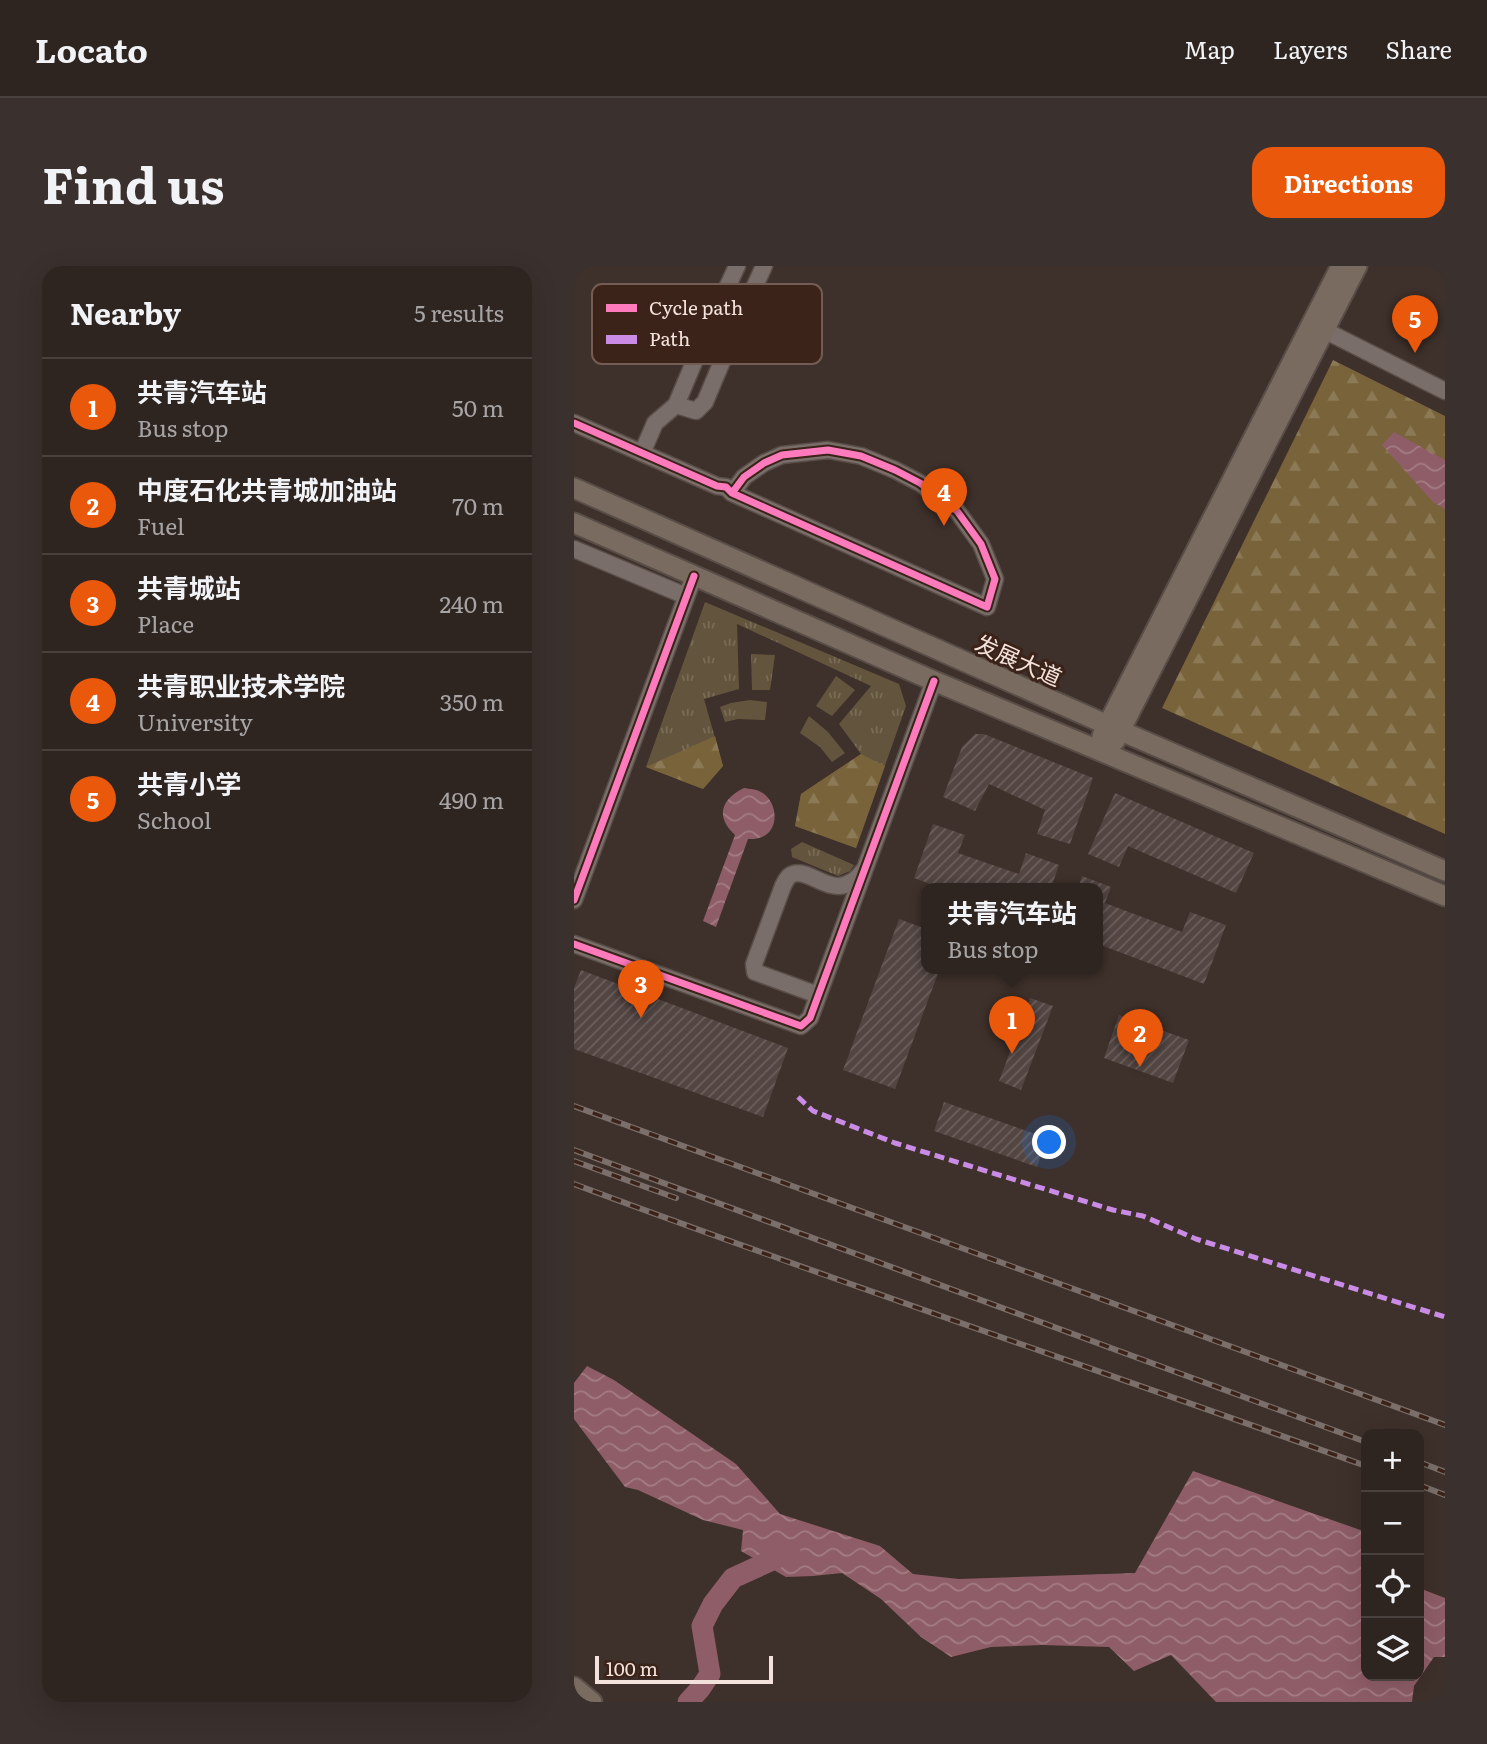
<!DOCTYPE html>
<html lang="en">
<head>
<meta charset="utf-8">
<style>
	body { margin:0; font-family:Literata,"Noto Sans SC",serif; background:#3a302d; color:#f1f3f6 }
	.controls { position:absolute; right:21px; bottom:21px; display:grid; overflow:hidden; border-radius:14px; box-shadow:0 7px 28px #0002 }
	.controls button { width:63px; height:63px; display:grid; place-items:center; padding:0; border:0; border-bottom:2px solid #49413e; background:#2e2420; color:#f1f3f6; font:35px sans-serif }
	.scale { position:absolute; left:21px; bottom:18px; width:178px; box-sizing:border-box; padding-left:7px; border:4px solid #f3e2db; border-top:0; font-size:19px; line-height:24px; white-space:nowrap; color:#f3e2db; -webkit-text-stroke:5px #3b2319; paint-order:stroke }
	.you { position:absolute; left:476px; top:877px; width:24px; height:24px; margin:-18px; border:5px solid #fff; border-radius:50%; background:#1a73e8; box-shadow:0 0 0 10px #1a73e833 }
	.badge { display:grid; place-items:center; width:46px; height:46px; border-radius:50%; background:#ea580c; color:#fff; font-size:23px; font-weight:700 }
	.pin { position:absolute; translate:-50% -58px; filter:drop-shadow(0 2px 4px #0008) }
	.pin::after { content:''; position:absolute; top:37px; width:24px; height:21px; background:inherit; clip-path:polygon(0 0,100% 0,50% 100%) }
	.popup { position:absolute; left:347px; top:617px; width:182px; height:91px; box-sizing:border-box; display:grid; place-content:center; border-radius:14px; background:#2e2420; filter:drop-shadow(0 2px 5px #0005); font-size:23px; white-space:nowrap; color:#a7a4a5 }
	.popup b { font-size:26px; color:#f1f3f6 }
	.popup::after { content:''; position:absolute; left:50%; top:100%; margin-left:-14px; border:14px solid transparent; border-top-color:#2e2420 }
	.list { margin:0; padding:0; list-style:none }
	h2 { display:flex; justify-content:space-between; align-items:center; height:91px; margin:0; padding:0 28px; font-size:30px }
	h2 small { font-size:23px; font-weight:400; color:#a7a4a5 }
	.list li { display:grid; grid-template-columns:46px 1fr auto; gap:21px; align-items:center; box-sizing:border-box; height:98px; padding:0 28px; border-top:2px solid #49413e }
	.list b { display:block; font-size:26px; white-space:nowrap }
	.list p { margin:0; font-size:23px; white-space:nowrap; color:#a7a4a5 }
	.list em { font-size:23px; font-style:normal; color:#a7a4a5 }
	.icon { flex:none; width:38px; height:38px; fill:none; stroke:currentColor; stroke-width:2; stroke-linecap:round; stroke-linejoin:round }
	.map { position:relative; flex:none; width:871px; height:1436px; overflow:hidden; border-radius:21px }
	header { display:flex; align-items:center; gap:42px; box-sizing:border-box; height:98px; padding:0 35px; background:#2e2420; border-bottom:2px solid #49413e }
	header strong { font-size:33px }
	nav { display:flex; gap:38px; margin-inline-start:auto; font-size:24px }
	.intro { display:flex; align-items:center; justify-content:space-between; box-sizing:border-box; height:168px; padding:0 42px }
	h1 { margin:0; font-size:49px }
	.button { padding:18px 32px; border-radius:21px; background:#ea580c; color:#fff; font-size:24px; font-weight:700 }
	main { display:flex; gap:42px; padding:0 42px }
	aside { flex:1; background:#2e2420; border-radius:21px; box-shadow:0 7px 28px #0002 }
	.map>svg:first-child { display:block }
	.grass { fill:url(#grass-tufts) }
	.forest { fill:url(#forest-firs) }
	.water { fill:url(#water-waves) }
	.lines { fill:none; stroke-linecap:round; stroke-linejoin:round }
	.river { stroke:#8e5d67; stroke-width:21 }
	.building { fill:url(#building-hatch) }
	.minor-casing { stroke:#594d48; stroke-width:19 }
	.major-casing { stroke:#594d48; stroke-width:23 }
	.minor { stroke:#796e69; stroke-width:16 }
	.major { stroke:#796b5f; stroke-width:19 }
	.rail-casing { stroke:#7a6f6a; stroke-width:6 }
	.rail { stroke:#3b2319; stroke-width:3.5; stroke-dasharray:10; stroke-linecap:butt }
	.quiet { stroke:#ca8be6; stroke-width:5; stroke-dasharray:10 5; stroke-linecap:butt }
	.cycleway-casing { stroke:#3b2319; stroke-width:11 }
	.cycleway { stroke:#fd7abc; stroke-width:7 }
	.labels { text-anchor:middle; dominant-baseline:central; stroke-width:6; stroke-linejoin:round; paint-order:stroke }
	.street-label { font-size:23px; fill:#f3e2db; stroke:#3b2319 }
	.key { fill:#3b2319; stroke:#725c53; stroke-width:2 }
	.key-label { font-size:19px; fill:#f3e2db }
</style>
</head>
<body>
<header>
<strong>Locato</strong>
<nav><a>Map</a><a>Layers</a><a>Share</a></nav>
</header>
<div class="intro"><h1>Find us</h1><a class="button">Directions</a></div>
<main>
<aside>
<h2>Nearby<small>5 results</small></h2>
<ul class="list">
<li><span class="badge">1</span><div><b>共青汽车站</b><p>Bus stop</p></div><em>50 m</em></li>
<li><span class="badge">2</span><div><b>中度石化共青城加油站</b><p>Fuel</p></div><em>70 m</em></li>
<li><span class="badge">3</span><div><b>共青城站</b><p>Place</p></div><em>240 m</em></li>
<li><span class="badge">4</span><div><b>共青职业技术学院</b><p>University</p></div><em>350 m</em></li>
<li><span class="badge">5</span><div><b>共青小学</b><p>School</p></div><em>490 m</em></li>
</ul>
</aside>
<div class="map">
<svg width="871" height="1436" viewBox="0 0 871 1436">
	<defs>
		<pattern id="grass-tufts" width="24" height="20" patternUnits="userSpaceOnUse" patternTransform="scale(1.75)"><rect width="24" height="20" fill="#63553d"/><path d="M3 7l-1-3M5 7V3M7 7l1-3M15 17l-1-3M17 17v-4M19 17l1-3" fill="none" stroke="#7a6d58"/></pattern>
		<pattern id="forest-firs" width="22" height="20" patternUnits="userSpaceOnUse" patternTransform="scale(1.75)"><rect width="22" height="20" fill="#79633a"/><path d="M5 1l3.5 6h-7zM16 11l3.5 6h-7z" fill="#8c7956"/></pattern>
		<pattern id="water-waves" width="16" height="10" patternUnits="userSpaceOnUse" patternTransform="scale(1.75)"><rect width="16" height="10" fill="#8e5d67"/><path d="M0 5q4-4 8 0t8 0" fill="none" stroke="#a47c83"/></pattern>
		<pattern id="building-hatch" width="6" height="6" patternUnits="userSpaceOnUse" patternTransform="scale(1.75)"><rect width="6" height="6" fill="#524542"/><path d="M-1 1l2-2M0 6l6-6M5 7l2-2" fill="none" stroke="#6b605d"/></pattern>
	</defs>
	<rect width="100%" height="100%" fill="#3e302a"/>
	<!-- grass -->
	<g class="grass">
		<polygon points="131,336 325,418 332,440 282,582 221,560 227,528 287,488 265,458 297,420 163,358 165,423 130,433 149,500 129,523 72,501"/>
		<polygon points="177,388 201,389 196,424 178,424"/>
		<polygon points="262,410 281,424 258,450 242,440"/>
		<polygon points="176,434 193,436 191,454 164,453 151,456 146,441 157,437"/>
		<polygon points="235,450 254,466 271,487 258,496 246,481 226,467"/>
		<polygon points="228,576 280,599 276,605 264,610 218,591 217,583"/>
	</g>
	<!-- forest -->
	<g class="forest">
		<polygon points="759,94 871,150 871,568 588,442"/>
		<polygon points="141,470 149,500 129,523 72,501"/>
		<polygon points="287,488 311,500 282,582 221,560 227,528"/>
	</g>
	<!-- water -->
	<g class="water">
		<polygon points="820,166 871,194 871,243 859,236 808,179"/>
		<path d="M170 522C176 523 182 523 187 526 204 535 207 566 185 572 182 573 178 573 174 573L142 661 129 655 161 569C141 551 147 533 170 522Z"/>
		<polygon points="13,1100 40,1114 162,1198 206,1248 306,1280 339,1308 385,1313 561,1307 619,1205 792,1266 792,1410 845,1410 845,1322 871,1332 871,1391 860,1391 840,1420 838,1436 642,1436 597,1389 560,1405 535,1381 468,1379 417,1381 377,1391 347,1371 307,1333 268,1307 239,1310 212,1311 167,1285 169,1264 129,1254 64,1224 51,1221 0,1153 0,1117"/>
	</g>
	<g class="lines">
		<!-- river -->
		<polyline class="river" points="114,1436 126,1423 136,1408 128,1360 139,1338 159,1312 216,1286"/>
	</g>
	<!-- building -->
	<g class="building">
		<polygon points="401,468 410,468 519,512 496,578 463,568 471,544 415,518 401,545 369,531 388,481"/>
		<polygon points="541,527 680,587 662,627 554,580 545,601 514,588"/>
		<polygon points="359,558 391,569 384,587 445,608 452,587 485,599 477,622 367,622 340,612"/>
		<polygon points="508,610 537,621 531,637 608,666 616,646 652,659 630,718 524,678 524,622 504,622"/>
		<polygon points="325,653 352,663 352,702 366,702 321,823 269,804"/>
		<polygon points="7,704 214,782 189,851 0,783 0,722"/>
		<polygon points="456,732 479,740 447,824 425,815"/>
		<polygon points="545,749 615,774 599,817 530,792"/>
		<polygon points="370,836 473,872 463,901 360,865"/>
	</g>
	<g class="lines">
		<defs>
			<g id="minor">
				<polyline points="740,59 871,125"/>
				<polyline points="102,139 122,145 131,136 165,55 190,0"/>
				<polyline points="0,157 143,220 152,221 158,227 413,341 421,313 407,278 383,245 346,217 321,204 287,190 254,184 208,189 190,197 170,211 158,227"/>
				<polyline points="68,187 81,157 102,139 126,82 133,72 136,59 163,0"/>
				<polyline points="0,283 112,330"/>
				<polyline points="0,634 120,310"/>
				<polyline points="0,678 227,760 236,752 360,415"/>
				<path d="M244 729 181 706 180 698 209 620C211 616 214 609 219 608 235 602 256 630 277 616 282 614 286 608 289 605"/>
			</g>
			<g id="major">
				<polyline points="0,222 547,465 871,605"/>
				<polyline points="0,257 360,415 871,630"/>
				<polyline points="528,470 767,0"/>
				<polyline points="541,475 783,0"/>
				<polyline points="0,1421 18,1436"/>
			</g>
		</defs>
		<!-- minor casing -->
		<use href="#minor" class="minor-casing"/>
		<!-- major casing -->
		<use href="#major" class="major-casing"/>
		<!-- minor -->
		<use href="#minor" class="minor"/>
		<!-- major -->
		<use href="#major" class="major"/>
		<defs>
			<g id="rail">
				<polyline points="0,840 871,1159"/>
				<polyline points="0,884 792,1176"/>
				<polyline points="0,895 102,932"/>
				<path d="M0 918C263 1016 528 1105 792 1200"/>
				<polyline points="845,1196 871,1206"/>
				<polyline points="845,1219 871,1229"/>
			</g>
		</defs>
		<!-- rail casing -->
		<use href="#rail" class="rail-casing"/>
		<!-- rail -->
		<use href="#rail" class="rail"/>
		<!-- quiet -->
		<polyline class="quiet" points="224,831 239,845 321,877 539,944 569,950 622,973 871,1051"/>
		<defs>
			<g id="cycleway">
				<polyline points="0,157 143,220 152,221 158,227 413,341 421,313 407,278 383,245 346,217 321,204 287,190 254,184 208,189 190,197 170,211 158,227"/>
				<polyline points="0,634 120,310"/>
				<polyline points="0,678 227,760 236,752 360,415"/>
			</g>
		</defs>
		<!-- cycleway casing -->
		<use href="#cycleway" class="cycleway-casing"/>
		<!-- cycleway -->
		<use href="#cycleway" class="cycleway"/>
	</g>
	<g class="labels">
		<!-- street labels -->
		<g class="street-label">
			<text transform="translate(445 393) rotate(24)">发展大道</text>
		</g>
	</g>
	<!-- legend -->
	<rect x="18" y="18" width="230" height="80" rx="10" class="key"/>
	<rect x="32" y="38" width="31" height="8" fill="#fd7abc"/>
	<rect x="32" y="69" width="31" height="9" fill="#ca8be6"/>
	<g class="key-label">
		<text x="75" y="49">Cycle path</text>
		<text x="75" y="80">Path</text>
	</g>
</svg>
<div class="controls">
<button>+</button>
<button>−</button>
<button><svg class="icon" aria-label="locate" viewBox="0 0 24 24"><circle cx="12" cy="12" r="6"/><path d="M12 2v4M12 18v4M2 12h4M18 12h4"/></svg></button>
<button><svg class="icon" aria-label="layers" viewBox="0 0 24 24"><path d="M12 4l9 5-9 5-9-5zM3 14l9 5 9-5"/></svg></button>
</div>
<div class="scale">100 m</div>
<div class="you"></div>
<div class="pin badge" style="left:438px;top:788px">1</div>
<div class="popup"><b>共青汽车站</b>Bus stop</div>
<div class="pin badge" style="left:566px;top:801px">2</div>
<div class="pin badge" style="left:67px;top:752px">3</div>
<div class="pin badge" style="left:370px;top:260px">4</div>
<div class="pin badge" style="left:841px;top:87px">5</div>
</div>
</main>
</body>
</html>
